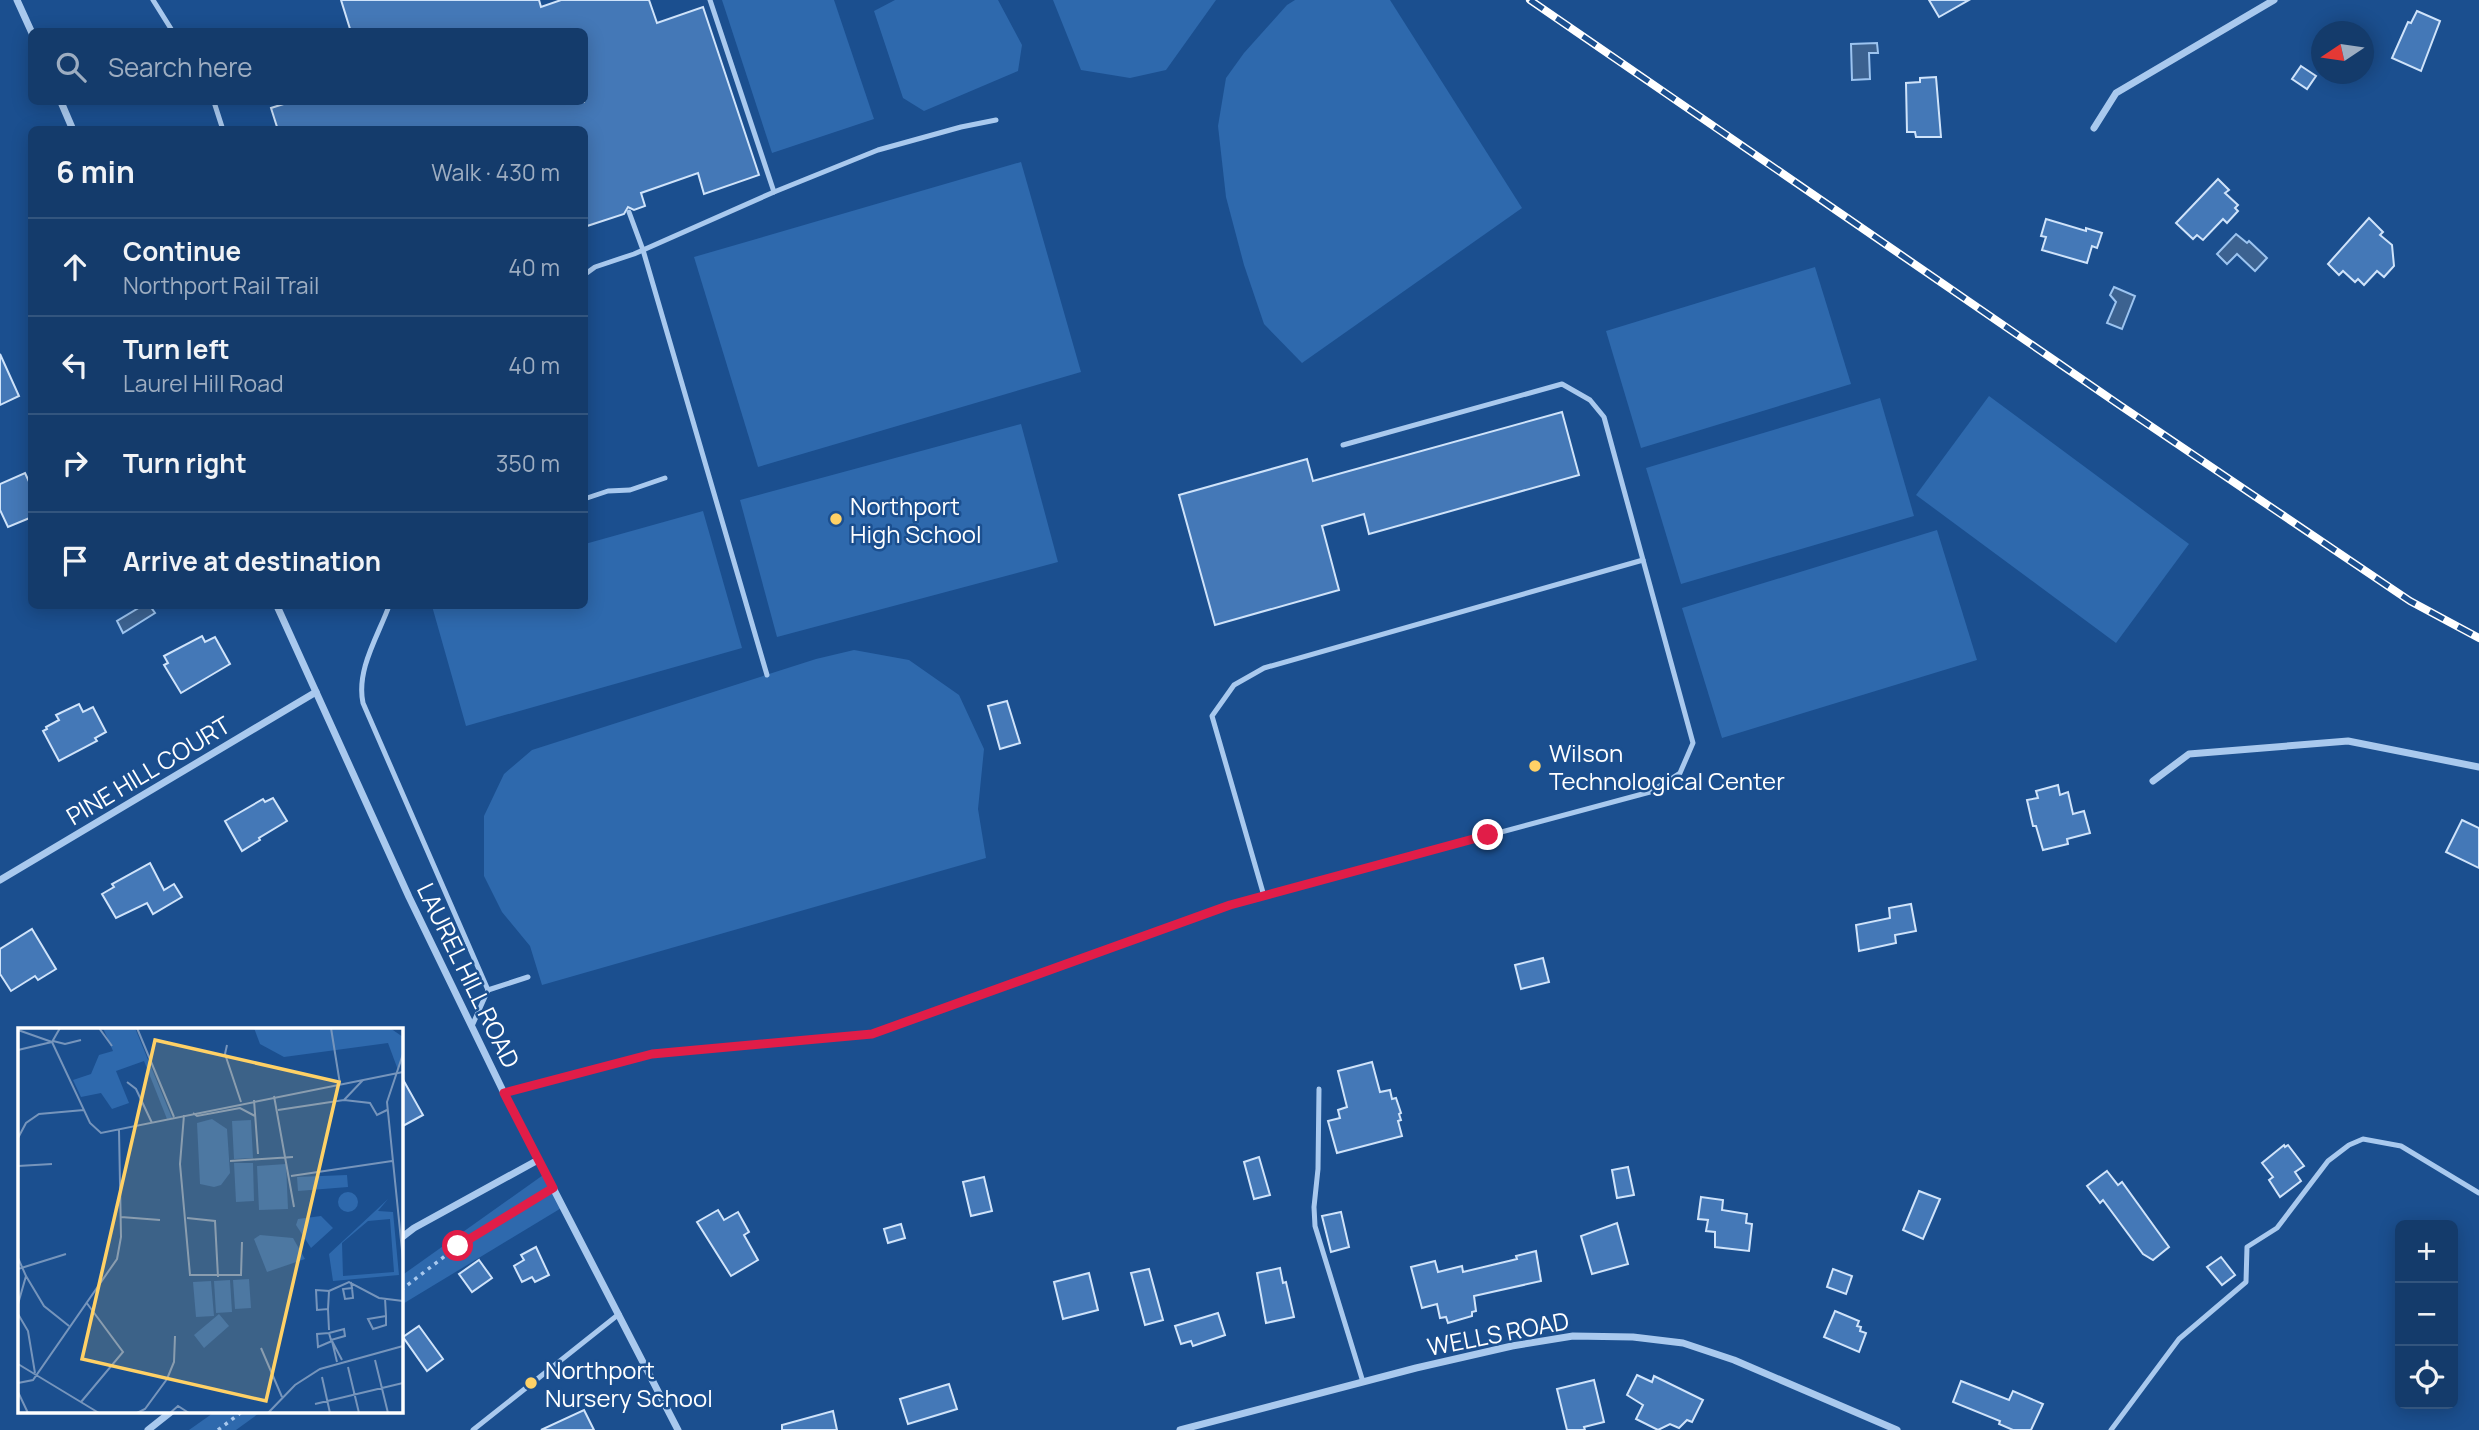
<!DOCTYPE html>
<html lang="en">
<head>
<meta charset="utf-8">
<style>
	body { margin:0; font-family:Manrope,sans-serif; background:#214673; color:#f1f3f6 }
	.controls { position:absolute; right:21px; bottom:21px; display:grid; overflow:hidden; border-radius:10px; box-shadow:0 4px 18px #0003 }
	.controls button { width:63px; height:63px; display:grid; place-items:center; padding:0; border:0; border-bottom:2px solid #33557e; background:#143b6b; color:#f1f3f6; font:35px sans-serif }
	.compass { position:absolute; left:2311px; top:21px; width:63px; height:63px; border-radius:50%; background:#143b6b; box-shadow:0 4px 18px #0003; rotate:257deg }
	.stop { position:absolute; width:21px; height:21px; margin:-16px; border:5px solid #e11d48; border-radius:50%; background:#fff }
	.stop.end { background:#e11d48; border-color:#fff; box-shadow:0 2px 7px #0008 }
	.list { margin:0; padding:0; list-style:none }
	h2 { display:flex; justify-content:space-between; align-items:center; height:91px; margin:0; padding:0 28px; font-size:30px }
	h2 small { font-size:23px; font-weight:400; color:#9dadc1 }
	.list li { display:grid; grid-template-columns:46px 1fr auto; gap:21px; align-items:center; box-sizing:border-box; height:98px; padding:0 28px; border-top:2px solid #33557e }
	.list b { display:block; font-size:26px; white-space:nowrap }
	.list p { margin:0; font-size:23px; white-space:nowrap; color:#9dadc1 }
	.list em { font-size:23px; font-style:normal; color:#9dadc1 }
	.icon { flex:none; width:38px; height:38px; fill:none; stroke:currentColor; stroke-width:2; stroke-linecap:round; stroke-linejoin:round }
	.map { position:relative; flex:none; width:2479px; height:1430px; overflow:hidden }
	.search { position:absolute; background:#143b6b; box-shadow:0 4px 18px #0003; left:28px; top:28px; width:560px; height:77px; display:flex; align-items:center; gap:18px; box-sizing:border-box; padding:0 24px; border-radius:10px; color:#9dadc1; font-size:26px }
	.panel { position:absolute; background:#143b6b; box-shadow:0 4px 18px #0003; left:28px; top:126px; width:560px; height:483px; border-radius:10px }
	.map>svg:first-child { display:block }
	.green { fill:#2e69ad }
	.water { fill:#3c6290; stroke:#9cc4f0; stroke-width:2 }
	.building { fill:#4478b7; stroke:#cfe3fa; stroke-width:2 }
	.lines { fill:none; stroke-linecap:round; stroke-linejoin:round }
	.path { stroke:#a9c9ee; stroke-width:3.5; stroke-dasharray:3.5 5; stroke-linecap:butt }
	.lane { stroke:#a9c9ee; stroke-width:5 }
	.street { stroke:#a9c9ee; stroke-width:7 }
	.rail-casing { stroke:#fff; stroke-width:8 }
	.rail { stroke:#1b4f8f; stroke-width:5; stroke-dasharray:16; stroke-linecap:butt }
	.route { stroke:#e11d48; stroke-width:9 }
	.poi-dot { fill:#ffd166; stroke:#1b4f8f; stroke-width:2.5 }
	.labels { text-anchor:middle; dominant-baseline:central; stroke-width:5; stroke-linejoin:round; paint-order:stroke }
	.poi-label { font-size:24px; fill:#fff; stroke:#1b4f8f; text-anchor:start }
	.street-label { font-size:24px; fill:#fff; stroke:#1b4f8f }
	.inset-road { fill:none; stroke:#7695bc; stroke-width:2 }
	.view { fill:#ffd166; fill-opacity:0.15; stroke:#ffd166; stroke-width:3.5 }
	.inset-edge { fill:none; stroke:#fff; stroke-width:3.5 }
</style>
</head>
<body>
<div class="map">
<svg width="2479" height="1430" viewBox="0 0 2479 1430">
	<rect width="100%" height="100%" fill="#1b4f8f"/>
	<!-- green -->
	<g class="green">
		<polygon points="722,0 834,0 874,119 772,153"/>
		<polygon points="895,0 998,0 1022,45 1018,71 924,111 903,98 874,11"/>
		<polygon points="1053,0 1216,0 1166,70 1130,78 1081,70"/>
		<polygon points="1295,0 1390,0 1522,208 1302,363 1264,324 1244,265 1226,197 1218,126 1226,78 1244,53 1287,5"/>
		<polygon points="1021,162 1081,372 758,467 694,257"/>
		<polygon points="1815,267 1851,384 1641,448 1606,331"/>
		<polygon points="1989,396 2189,544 2116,643 1916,495"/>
		<polygon points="1880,398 1914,516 1681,584 1646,468"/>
		<polygon points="1021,424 1058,562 777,637 740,500"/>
		<polygon points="703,511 742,648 466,726 432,606 584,606 585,544"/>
		<polygon points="1937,530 1977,660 1722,738 1682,608"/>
		<polygon points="854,650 909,660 959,695 984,749 978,809 986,858 542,985 530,946 502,912 484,876 484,816 504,774 532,750 816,659"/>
		<polygon points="546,1173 563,1207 401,1305 401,1276"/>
		<polygon points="216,1411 262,1411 236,1430 189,1430"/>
	</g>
	<!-- water -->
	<g class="water">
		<polygon points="1877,43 1878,53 1869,53 1870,79 1852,80 1851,44"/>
		<polygon points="2236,234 2247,243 2249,241 2267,258 2255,271 2237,254 2227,264 2217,254"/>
		<polygon points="2114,287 2135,296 2122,329 2107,323 2116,302 2110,295"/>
		<polygon points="142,606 150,606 155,613 123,633 117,621"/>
	</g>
	<!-- building -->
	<g class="building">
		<polygon points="341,0 539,0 541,7 561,0 649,0 657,23 703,7 759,175 704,194 698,173 641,193 645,206 634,210 628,207 624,214 584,227 584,130 278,130 271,108 290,102 584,102 584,32 351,32"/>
		<polygon points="1929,0 1969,0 1939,17"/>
		<polygon points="2417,11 2440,21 2421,71 2392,58 2408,22 2411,23"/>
		<polygon points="2301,66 2316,76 2307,89 2292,79"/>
		<polygon points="1936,77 1941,137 1916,137 1915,132 1907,132 1906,83 1920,82 1920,78"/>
		<polygon points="2218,179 2229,190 2225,193 2238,205 2235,208 2238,211 2227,223 2223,219 2203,240 2197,235 2193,239 2176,223"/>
		<polygon points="2369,218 2383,232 2380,235 2392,245 2394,266 2384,277 2377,271 2364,285 2358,279 2355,282 2343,271 2339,275 2328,264"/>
		<polygon points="2046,219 2086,231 2086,228 2102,233 2097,248 2092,246 2087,263 2042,250 2046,237 2041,236"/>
		<polygon points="0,354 19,396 0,405"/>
		<polygon points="1562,412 1579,475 1369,534 1364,514 1322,526 1339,590 1215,625 1179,495 1307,459 1313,481"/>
		<polygon points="25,473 32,488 32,517 8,527 0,510 0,484"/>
		<polygon points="202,636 205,642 215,637 230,664 181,693 164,665 168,663 164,656"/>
		<polygon points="1007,701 1020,743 1000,749 988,706"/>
		<polygon points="79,704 83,712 93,707 106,732 95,738 97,741 59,761 43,731 47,729 46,727 59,720 56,715"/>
		<polygon points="2058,785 2060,795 2068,792 2073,814 2084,811 2090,833 2067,839 2068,844 2043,850 2036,826 2033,826 2027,800 2038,798 2036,791"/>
		<polygon points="273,798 287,821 259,838 260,840 242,851 225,821 263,799 265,802"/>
		<polygon points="2462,820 2479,828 2479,868 2446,852"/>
		<polygon points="150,863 164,890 174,884 182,897 153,914 147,903 116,918 102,894 114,887 112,884"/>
		<polygon points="1911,904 1916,931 1895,935 1896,943 1859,951 1856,925 1890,918 1889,908"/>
		<polygon points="32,929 56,969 38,980 35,976 11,991 0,974 0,949"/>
		<polygon points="1543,958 1549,982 1521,989 1515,965"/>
		<polygon points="1372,1062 1380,1092 1390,1090 1392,1099 1396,1098 1401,1113 1399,1114 1401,1120 1398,1121 1402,1136 1337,1153 1328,1121 1340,1118 1338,1110 1347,1107 1338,1071"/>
		<polygon points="401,1076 423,1115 401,1127"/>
		<polygon points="2284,1145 2285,1147 2288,1145 2304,1166 2295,1172 2301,1181 2280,1197 2269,1180 2273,1177 2262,1163"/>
		<polygon points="1259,1157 1270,1195 1254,1199 1244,1162"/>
		<polygon points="1628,1167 1634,1195 1617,1198 1612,1170"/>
		<polygon points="2107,1171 2118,1185 2122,1182 2169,1247 2153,1260 2143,1254 2103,1200 2100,1203 2087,1186"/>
		<polygon points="984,1177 992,1211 971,1216 963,1182"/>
		<polygon points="1919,1191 1940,1199 1923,1239 1903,1230"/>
		<polygon points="1701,1197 1723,1200 1722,1210 1747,1214 1746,1223 1752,1224 1749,1251 1715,1247 1715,1232 1706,1231 1708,1220 1698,1219"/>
		<polygon points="718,1210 724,1220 738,1212 749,1232 744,1235 758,1260 731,1276 697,1222"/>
		<polygon points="1341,1212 1349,1247 1331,1252 1322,1216"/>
		<polygon points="1617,1223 1628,1264 1592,1274 1581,1236"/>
		<polygon points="901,1224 905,1238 888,1243 884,1229"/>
		<polygon points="536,1247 549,1275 535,1282 532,1277 522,1282 514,1266 524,1260 521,1255"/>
		<polygon points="1536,1251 1541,1281 1474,1296 1476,1311 1472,1312 1472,1316 1448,1323 1446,1317 1440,1318 1437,1304 1422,1308 1411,1267 1435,1261 1438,1272 1462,1266 1463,1272 1517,1259 1516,1256"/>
		<polygon points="2221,1257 2235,1275 2222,1285 2207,1267"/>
		<polygon points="479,1260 492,1278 472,1292 459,1274"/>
		<polygon points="1280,1268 1283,1283 1286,1282 1294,1317 1266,1323 1257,1273"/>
		<polygon points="1149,1269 1163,1320 1145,1325 1131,1273"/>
		<polygon points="1833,1269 1852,1276 1846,1294 1827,1287"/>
		<polygon points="1089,1273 1098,1310 1063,1319 1054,1282"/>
		<polygon points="1835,1311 1859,1321 1857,1326 1861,1327 1860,1331 1866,1333 1859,1352 1824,1337"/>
		<polygon points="1218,1313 1225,1335 1193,1346 1191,1341 1181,1344 1175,1326"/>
		<polygon points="419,1326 443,1359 427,1371 403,1337"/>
		<polygon points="1637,1375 1652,1382 1654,1376 1703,1400 1692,1422 1687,1420 1679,1428 1670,1424 1658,1430 1636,1419 1643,1405 1627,1395"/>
		<polygon points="1594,1380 1604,1422 1584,1427 1585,1430 1567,1430 1557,1389"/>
		<polygon points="1961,1381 2009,1400 2013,1391 2043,1404 2031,1430 2013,1430 1999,1424 2000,1421 1953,1402"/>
		<polygon points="949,1384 957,1409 908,1424 900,1399"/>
		<polygon points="584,1410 594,1430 541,1430"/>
		<polygon points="833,1411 837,1430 782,1430 782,1425"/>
	</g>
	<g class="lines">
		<!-- path -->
		<g class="path">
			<polyline points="401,1290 458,1246 542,1195"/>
			<polyline points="218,1430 243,1411"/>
		</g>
		<!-- lane -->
		<g class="lane">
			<polyline points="153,0 173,32"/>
			<polyline points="710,0 774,192"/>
			<polyline points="214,102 223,130"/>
			<polyline points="629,212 643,250 767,675"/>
			<polyline points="584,275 595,267 634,254 774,192 878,150 961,127 996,120"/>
			<polyline points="584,499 608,491 630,490 665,478"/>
			<path d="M389 606C378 636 356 670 363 703L488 990 472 1026"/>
			<polyline points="1264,896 1212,716 1234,685 1264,668 1643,560"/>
			<polyline points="488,990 528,977"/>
			<polyline points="1319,1089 1318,1169 1314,1207 1315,1226 1363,1382"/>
			<polyline points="504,1093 652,1054 872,1034 1230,905 1650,792 1680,773 1693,743 1604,417 1590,400 1562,384 1343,445"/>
			<polyline points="473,1430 619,1314"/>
			<polyline points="2111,1430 2179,1339 2246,1282 2247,1247 2277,1228 2328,1161 2349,1145 2363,1139 2401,1146 2479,1193"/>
		</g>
		<!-- street -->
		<g class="street">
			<polyline points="17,0 32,33"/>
			<polyline points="61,102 73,130"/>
			<polyline points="2094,128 2116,93 2274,0"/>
			<polyline points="277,606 409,897 504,1093 678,1430"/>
			<polyline points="2153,781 2189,754 2348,741 2479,767"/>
			<polyline points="0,880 316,692"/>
			<polyline points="401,1238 414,1228 538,1160"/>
			<polyline points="148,1430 172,1411"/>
			<polyline points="1180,1430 1416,1368 1512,1346 1573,1336 1633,1337 1683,1343 1734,1360 1897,1430"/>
		</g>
		<defs>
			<polyline id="rail" points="1530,0 2121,406 2410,601 2479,638"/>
		</defs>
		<!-- rail casing -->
		<use href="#rail" class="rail-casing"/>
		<!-- rail -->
		<use href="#rail" class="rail"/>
	</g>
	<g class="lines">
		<!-- route -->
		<polyline class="route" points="458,1246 553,1188 504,1093 652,1054 872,1034 1230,905 1488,835"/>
	</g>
	<!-- markers -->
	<g class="poi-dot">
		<circle cx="836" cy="519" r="7"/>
		<circle cx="1535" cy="766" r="7"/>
		<circle cx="531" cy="1383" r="7"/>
	</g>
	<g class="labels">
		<!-- poi labels -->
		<g class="poi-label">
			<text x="850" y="505">Northport<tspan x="850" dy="28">High School</tspan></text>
			<text x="1549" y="752">Wilson<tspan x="1549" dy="28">Technological Center</tspan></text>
			<text x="545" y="1369">Northport<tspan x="545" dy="28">Nursery School</tspan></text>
		</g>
		<!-- street labels -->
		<g class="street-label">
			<text transform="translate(148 770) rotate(-31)">PINE HILL COURT</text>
			<text transform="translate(469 975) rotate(64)">LAUREL HILL ROAD</text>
			<text transform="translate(1498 1333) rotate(-11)">WELLS ROAD</text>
		</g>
	</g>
	<!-- overview -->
	<g transform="translate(18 1028)">
		<rect width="385" height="385" fill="#1b4f8f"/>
		<path d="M85 0H117L154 90 149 91 126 33 98 43 111 75 94 81 83 65 63 69 55 52 73 46 81 27 95 23ZM236 0H372L385 9V29L380 42 370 15 266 29 242 16ZM194 91 209 101 212 145 203 157 196 159 182 156 179 95ZM233 92 235 130 216 131 214 93ZM216 135H235L236 173 218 174ZM268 136 270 181 241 182 239 138ZM329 147 330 159 280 163 279 149ZM320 174a10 10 0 1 1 20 0a10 10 0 1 1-20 0ZM370 171 360 183 375 184 381 247 315 253 311 226ZM372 191 376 244 325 248 324 215 350 193ZM303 188 315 200 293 220 278 197 280 191ZM242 207 275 210 287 231 249 244 236 211ZM231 251 233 280 217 281 215 252ZM212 252 214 284 198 285 196 253ZM193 253 196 288 178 289 175 254ZM201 286 211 298 186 320 176 307Z" fill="#2e69ad" fill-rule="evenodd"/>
		<path class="inset-road" d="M81 0 94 18M119 0 156 89M313 0 322 56M0 2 34 14 42 0M35 13 47 16 63 12M209 17 207 26 223 74M0 22 34 14 72 95 83 105 385 44M385 26 369 74 385 232M109 54 118 61 134 95M256 68 276 179M236 72 240 126M326 72 345 52M260 82 326 72 352 75 359 87 369 82M175 85 179 88 222 80 237 88M166 87 162 136 172 247H223L224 214M0 110 8 95 21 86 66 82M212 133 275 129M0 138 34 136M273 148 374 133M103 189 142 192M169 190 197 193 200 249M0 230 8 248 0 276M0 241 48 226M8 248 26 278 51 298M333 254 334 260 325 261 327 271 335 270 334 260M311 263 331 254 361 270 385 273M367 270 368 288V297L355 301 350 291 368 288M310 281 311 263 298 262 299 282 310 281 311 302M0 286 10 303 17 345M311 305 326 301 327 308 313 312 311 305 299 306 300 319 314 313M243 320 264 369M357 332 370 385M319 334 314 313 324 332M0 336 81 385M330 339 341 385M304 349 312 385M0 355 15 352 99 231 103 209 101 102M0 364 10 385M63 374 105 324 68 274M297 376 385 355M119 385 127 381 149 351 156 334 157 308M152 385 160 378 171 385M250 385 277 357 302 341 385 318"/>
		<path class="view" d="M137 12 321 54 248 373 64 331Z"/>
		<rect width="385" height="385" class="inset-edge"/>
	</g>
</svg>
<div class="controls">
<button>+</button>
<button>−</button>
<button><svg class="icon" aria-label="locate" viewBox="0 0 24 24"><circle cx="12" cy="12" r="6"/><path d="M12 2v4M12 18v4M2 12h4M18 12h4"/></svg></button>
</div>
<svg class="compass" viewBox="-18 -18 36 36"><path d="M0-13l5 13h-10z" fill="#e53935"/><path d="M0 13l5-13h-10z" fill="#9dadc1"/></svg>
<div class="stop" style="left:458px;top:1246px"></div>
<div class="stop end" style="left:1488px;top:835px"></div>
<div class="search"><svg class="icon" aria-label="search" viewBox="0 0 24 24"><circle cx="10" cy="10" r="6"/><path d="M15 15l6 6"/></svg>Search here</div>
<section class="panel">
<h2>6 min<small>Walk · 430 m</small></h2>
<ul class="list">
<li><svg class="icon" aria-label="ahead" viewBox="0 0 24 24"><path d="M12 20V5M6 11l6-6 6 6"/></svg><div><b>Continue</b><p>Northport Rail Trail</p></div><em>40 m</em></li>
<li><svg class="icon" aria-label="left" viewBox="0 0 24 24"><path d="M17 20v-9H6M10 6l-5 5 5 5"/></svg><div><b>Turn left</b><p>Laurel Hill Road</p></div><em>40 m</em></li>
<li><svg class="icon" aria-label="right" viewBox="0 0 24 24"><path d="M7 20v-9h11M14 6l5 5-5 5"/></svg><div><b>Turn right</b></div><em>350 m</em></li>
<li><svg class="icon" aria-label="arrive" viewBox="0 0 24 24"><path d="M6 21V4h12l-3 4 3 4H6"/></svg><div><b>Arrive at destination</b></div></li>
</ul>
</section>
</div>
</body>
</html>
